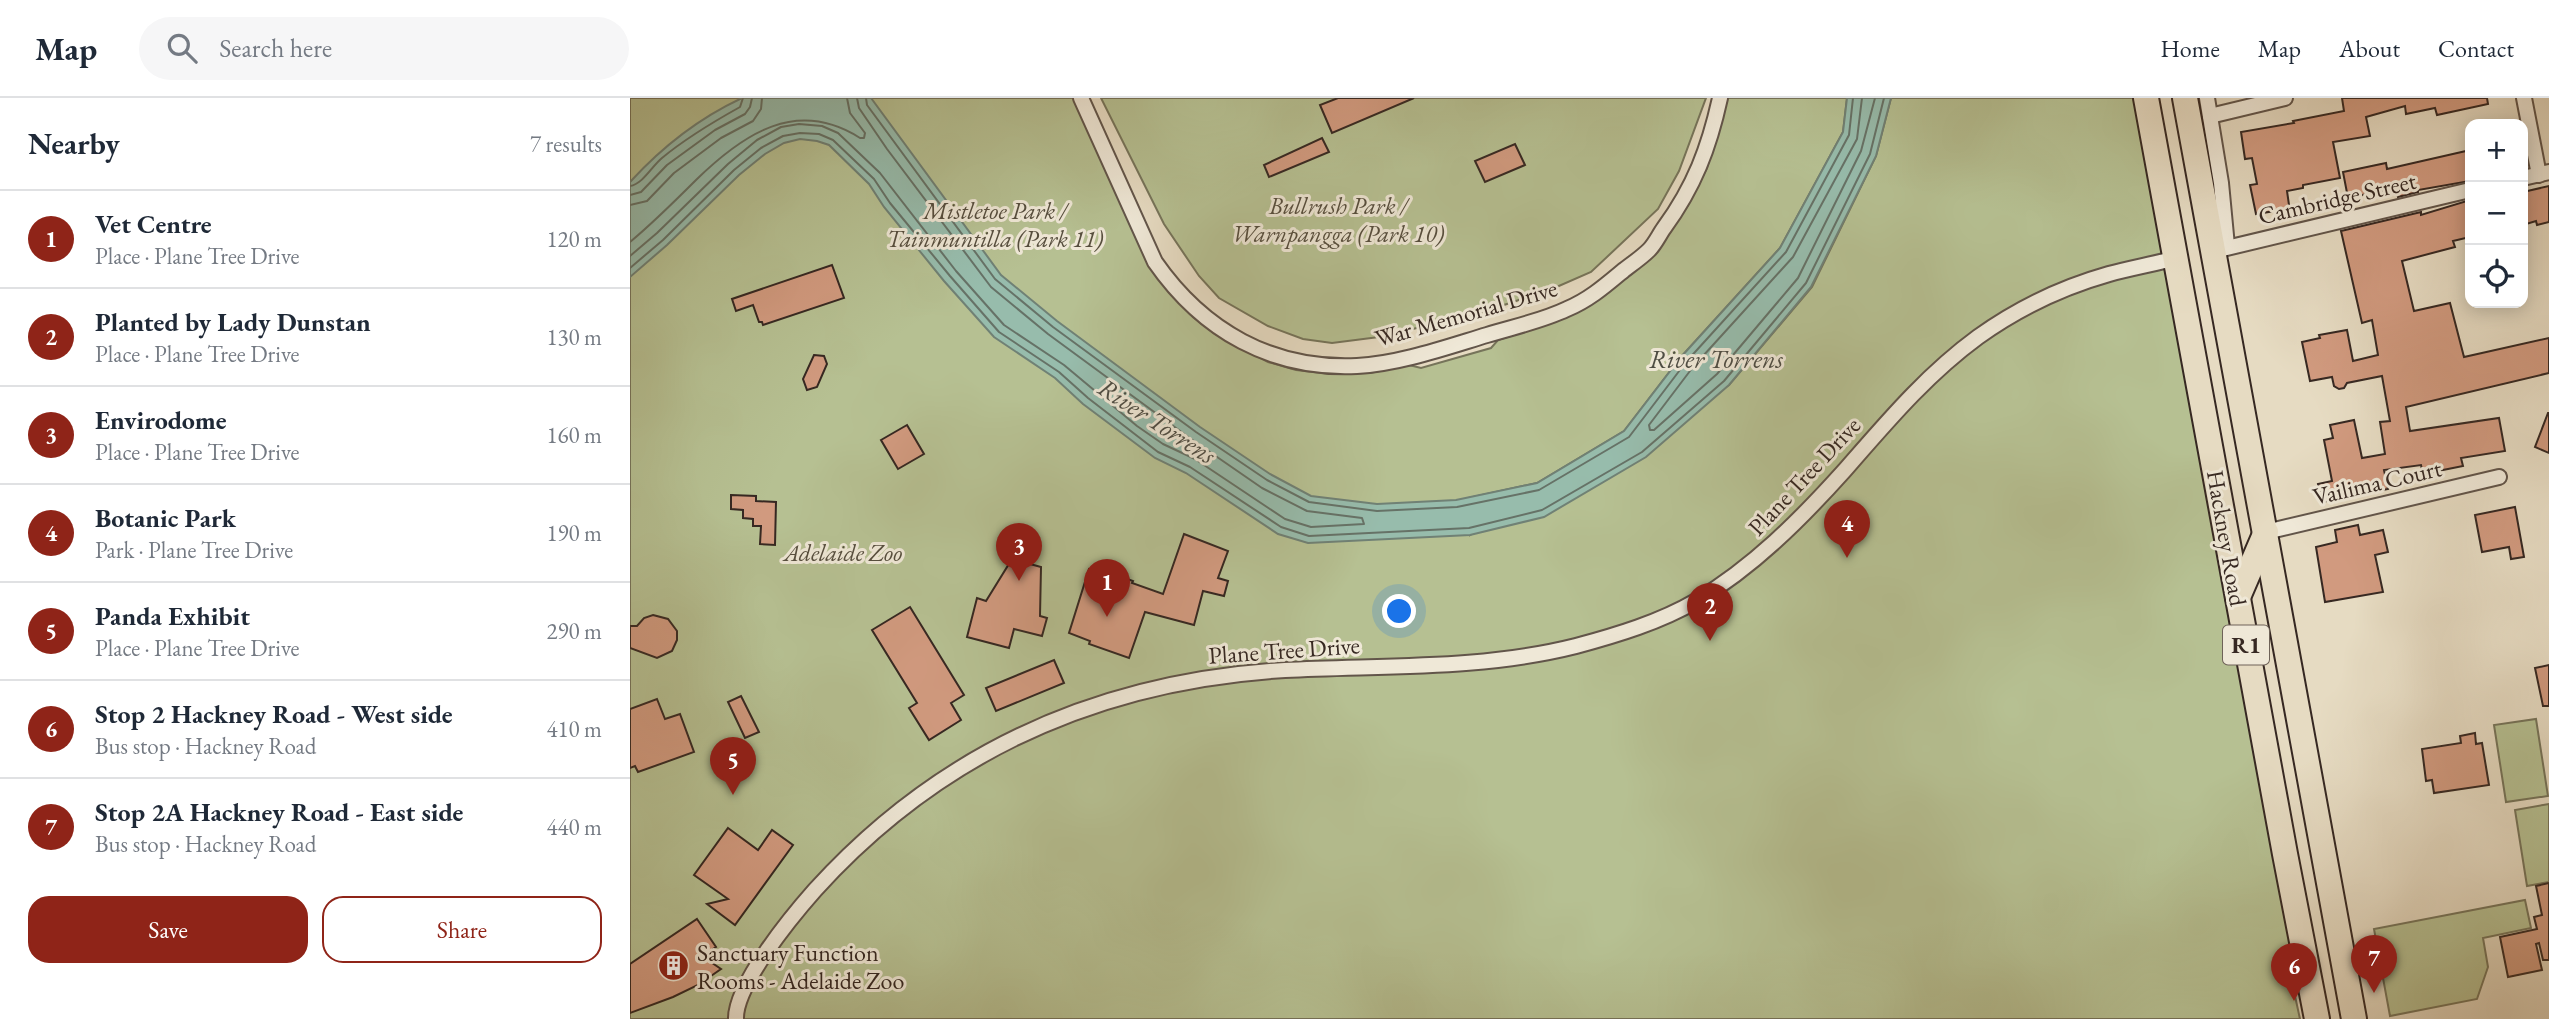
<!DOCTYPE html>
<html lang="en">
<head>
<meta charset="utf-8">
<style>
	body { margin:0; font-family:"EB Garamond",serif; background:#f6f6f7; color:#1f2937 }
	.controls { position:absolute; right:21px; top:21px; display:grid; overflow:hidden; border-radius:14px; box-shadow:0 4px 18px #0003 }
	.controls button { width:63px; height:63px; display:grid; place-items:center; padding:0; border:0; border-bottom:2px solid #e0e1e3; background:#fff; color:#1f2937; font:35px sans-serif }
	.you { position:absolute; left:770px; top:514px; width:24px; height:24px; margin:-18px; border:5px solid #fff; border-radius:50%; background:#1a73e8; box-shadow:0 0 0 10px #1a73e833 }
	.badge { display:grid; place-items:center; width:46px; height:46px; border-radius:50%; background:#8f2418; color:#fff; font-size:23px; font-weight:700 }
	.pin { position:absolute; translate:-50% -58px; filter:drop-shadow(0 2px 4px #0008) }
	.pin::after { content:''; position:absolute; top:37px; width:24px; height:21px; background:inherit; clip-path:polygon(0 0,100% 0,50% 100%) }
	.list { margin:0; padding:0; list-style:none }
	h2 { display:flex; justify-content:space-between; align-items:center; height:91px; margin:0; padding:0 28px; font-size:30px }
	h2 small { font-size:23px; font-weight:400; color:#747a83 }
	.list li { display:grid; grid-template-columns:46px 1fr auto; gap:21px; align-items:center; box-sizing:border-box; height:98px; padding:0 28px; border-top:2px solid #e0e1e3 }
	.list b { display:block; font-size:26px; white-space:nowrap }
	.list p { margin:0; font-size:23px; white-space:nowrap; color:#747a83 }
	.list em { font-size:23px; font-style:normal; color:#747a83 }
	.actions { display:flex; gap:14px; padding:21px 28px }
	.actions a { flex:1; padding:16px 0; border:2px solid #8f2418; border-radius:21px; text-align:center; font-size:24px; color:#8f2418 }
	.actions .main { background:#8f2418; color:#fff }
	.icon { flex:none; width:38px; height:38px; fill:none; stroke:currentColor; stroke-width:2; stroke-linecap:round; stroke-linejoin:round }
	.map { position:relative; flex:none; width:1919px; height:921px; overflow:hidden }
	header { display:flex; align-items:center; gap:42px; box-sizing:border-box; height:98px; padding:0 35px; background:#fff; border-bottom:2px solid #e0e1e3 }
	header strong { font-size:33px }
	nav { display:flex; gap:38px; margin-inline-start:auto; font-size:24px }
	.search { width:490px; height:63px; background:#f6f6f7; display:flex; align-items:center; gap:18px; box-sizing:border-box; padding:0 24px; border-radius:38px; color:#747a83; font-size:26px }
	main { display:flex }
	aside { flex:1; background:#fff }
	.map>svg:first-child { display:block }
	.green { fill:#b6c092; stroke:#76745a; stroke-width:2 }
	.water { fill:#97bcac; stroke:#708175; stroke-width:2 }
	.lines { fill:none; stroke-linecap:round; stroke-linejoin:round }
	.shore { stroke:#667267; stroke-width:2 }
	.building { fill:#d19a7f; stroke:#362822; stroke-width:2 }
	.street-casing { stroke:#62554a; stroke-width:18 }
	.highway-casing { stroke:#362822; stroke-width:28 }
	.street { stroke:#efe8d7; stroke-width:14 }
	.highway { stroke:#e6dbc2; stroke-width:24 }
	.labels { text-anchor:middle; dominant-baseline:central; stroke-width:6; stroke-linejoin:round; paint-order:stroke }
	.shield { fill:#efe8d7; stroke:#6e6258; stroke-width:2 }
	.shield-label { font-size:23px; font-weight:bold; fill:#362822 }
	.street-label { font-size:24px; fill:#362822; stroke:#efe8d7 }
	.park-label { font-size:24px; font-style:italic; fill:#564e3e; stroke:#efe8d7 }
	.poi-label { font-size:24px; fill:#362822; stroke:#efe8d7; text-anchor:start }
	.water-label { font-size:26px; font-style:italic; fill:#4e4d44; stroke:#efe8d7 }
</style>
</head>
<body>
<header>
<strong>Map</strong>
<div class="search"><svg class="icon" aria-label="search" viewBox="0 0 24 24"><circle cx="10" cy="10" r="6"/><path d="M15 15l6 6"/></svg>Search here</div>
<nav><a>Home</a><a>Map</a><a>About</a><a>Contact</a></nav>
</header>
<main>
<aside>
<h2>Nearby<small>7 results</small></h2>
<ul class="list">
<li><span class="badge">1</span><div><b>Vet Centre</b><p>Place · Plane Tree Drive</p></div><em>120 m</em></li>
<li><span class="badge">2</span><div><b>Planted by Lady Dunstan</b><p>Place · Plane Tree Drive</p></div><em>130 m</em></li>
<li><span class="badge">3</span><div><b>Envirodome</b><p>Place · Plane Tree Drive</p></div><em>160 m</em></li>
<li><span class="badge">4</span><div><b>Botanic Park</b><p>Park · Plane Tree Drive</p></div><em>190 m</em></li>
<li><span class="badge">5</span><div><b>Panda Exhibit</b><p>Place · Plane Tree Drive</p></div><em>290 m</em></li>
<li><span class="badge">6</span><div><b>Stop 2 Hackney Road - West side</b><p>Bus stop · Hackney Road</p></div><em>410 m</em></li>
<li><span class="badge">7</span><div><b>Stop 2A Hackney Road - East side</b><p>Bus stop · Hackney Road</p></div><em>440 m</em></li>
</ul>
<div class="actions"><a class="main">Save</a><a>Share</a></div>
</aside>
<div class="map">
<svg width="1919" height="921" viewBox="0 0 1919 921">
	<rect width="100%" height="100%" fill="#e6dbc2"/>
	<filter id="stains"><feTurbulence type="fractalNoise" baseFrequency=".00286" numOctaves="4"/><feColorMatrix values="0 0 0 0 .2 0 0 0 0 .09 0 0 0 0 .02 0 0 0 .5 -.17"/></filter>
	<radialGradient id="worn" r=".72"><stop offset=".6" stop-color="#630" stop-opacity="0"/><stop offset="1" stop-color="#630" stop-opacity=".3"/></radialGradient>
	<!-- green -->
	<g class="green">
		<polygon points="0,0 444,0 507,142 520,166 563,219 585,236 638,264 666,272 701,276 740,275 779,267 791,270 861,250 868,242 909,229 973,197 999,178 1022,155 1057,109 1077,70 1097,0 1217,0 1213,34 1150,150 1051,259 994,333 907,385 838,400 840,437 1099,287 1182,189 1246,58 1261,0 1507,0 1669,882 1665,898 1670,921 0,921"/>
		<polygon points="471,0 1076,0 1049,73 1028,111 961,174 922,191 850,215 749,239 702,245 673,241 638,228 589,200 569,178 534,126"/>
		<polygon points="1906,621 1918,698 1876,704 1864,627"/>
		<polygon points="1919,706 1919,784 1897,788 1885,712"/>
		<polygon points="1895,802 1901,830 1853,840 1858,869 1847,901 1760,918 1744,831"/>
	</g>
	<!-- water -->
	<path class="water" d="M112 0H241L371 177 427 223 570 329 640 376 681 398 747 406 826 402 907 385 994 333 1051 259 1150 150 1213 34 1217 0H1261L1246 58 1181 189 1099 287 1016 359 914 419 840 437 678 445 648 436 556 375 525 360 453 306 425 280 364 239 314 183 254 109 239 86 199 47 187 43 170 41 154 45 135 56 109 77 37 147 0 179V84C32 49 69 20 112 0Z"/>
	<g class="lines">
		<!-- shore -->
		<g class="shore">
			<polyline points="236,0 237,7 365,181 423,229 566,334 637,382 679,404 747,413 827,409 909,392 999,339 1056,264 1156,154 1219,37 1223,0"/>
			<polyline points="1232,0 1227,41 1163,159 1063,269 1019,327 1020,332 1024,332 1087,276 1168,180 1231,53 1245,0"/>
			<path d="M0 88C13 86 22 68 32 60 56 40 83 24 110 9L113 0"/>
			<polyline points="0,97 11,94 37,67 85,32 115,16 120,9 122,0"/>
			<polyline points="0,107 17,103 44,75 91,40 123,23 131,11 132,0"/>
			<path d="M0 144C23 125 45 103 66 82 114 35 167 0 230 40H234L235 35 220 15 217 0"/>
			<polyline points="0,158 27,135 98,66 127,42 151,29 169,26 192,28 208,35 250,75 326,173 374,227 434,267 507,328 533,346 565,361 655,421 681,429 734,426 732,420 677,413 632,390 561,341 418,236 361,189 257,51 229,10 227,0"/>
			<polyline points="0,170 33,142 104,72 131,50 153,38 170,35 189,36 203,42 244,81 260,105 320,178 369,234 429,274 458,300 528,354 560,369 651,429 679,438 839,430 912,412 1012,354 1094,283 1176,185 1240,56 1254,0"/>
		</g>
	</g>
	<!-- building -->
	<g class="building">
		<polygon points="708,0 784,0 702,35 690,7"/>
		<polygon points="1712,0 1857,0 1858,6 1807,17 1805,10 1776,16 1775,8 1736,19 1740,38 1703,44 1710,80 1673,87 1673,90 1657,93 1661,121 1647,123 1645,113 1626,116 1620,87 1627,86 1622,60 1615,61 1611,34 1664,25 1663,23 1714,13"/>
		<polygon points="692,40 699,54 639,79 634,67"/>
		<polygon points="885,46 895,67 855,84 845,63"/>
		<polygon points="1836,53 1840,83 1788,92 1788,94 1768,99 1766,90 1718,100 1713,74 1756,65 1757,71"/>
		<polygon points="1919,88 1919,124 1907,127 1906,123 1893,127 1893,94"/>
		<polygon points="1840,102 1840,139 1823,143 1825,149 1772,163 1784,213 1820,205 1834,259 1919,240 1919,275 1776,309 1780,333 1869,320 1875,353 1831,360 1833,368 1793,376 1791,367 1754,372 1758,391 1692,404 1688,386 1702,383 1694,342 1703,340 1700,327 1724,322 1732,360 1755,356 1750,324 1760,323 1752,278 1717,285 1714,290 1709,291 1704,288 1702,279 1680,283 1672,244 1690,240 1689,237 1717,232 1723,263 1748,257 1742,222 1732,225 1711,133 1791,114 1791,117"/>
		<polygon points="202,167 214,200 133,227 132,224 129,224 123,207 106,213 102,201"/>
		<polygon points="184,257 194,258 197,266 187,289 177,292 173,281"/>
		<polygon points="1918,315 1919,315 1919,355 1905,349"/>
		<polygon points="277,327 294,356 268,371 251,342"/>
		<polygon points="101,397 126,398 126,403 146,404 145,447 130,446 131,428 123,428 123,421 113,420 113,412 101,411"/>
		<polygon points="1885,409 1894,459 1881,461 1879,449 1852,454 1845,417"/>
		<polygon points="1728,427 1730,437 1753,432 1758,454 1745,457 1753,494 1695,504 1686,449 1707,444 1705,432"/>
		<polygon points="554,436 598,453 588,480 598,483 594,498 573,493 564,527 515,514 499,560 459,546 460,543 439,535 459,471 480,478 481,475 503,483 502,485 533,496"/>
		<polygon points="382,461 411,469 410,518 417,520 412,538 384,531 379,550 337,539 347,500 356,503"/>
		<polygon points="280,509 334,597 321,605 331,622 299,642 279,610 287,605 242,532"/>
		<polygon points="23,517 38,521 47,533 47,542 42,553 27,560 0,550 0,528 7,528 14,520"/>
		<polygon points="424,562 434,585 366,613 356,590"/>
		<polygon points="1919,567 1919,608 1913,608 1905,570"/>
		<polygon points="111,598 129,634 115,640 98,604"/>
		<polygon points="27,601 35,621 50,616 64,654 8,674 5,668 0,670 0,611"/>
		<polygon points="1845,635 1846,646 1852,645 1859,687 1804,695 1802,682 1796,683 1792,651 1831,645 1830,638"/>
		<polygon points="98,730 128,752 142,732 163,747 105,827 77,806 98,801 64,777"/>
		<polygon points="1919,785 1919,862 1913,862 1909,845 1906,846 1912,872 1878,879 1870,839 1907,831 1904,819 1912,817 1906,788"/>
		<polygon points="67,821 86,849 72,858 91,871 68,887 43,899 0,915 0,866"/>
	</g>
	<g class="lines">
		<defs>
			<g id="street">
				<path d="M451 0 525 164C573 233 642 272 727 268 769 266 817 249 857 237 883 229 912 223 937 211 959 202 976 187 994 172 1002 166 1012 159 1019 152 1025 146 1029 137 1034 130 1064 89 1079 50 1090 0"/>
				<polyline points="1577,0 1591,85 1597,148"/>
				<polyline points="1894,0 1909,77"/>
				<polyline points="1580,18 1655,0"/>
				<polyline points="1893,80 1919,74"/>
				<polyline points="1584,153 1840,92"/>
				<polyline points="1636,434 1869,379"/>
				<path d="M106 921C105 887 162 818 185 792 311 653 470 583 655 572 752 567 851 572 946 548 987 537 1030 524 1066 503 1123 469 1170 422 1214 373 1256 325 1296 277 1348 239 1387 211 1433 189 1479 176 1501 170 1524 166 1546 160"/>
			</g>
			<g id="highway">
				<polyline points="1516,0 1655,756 1687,921"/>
				<polyline points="1555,0 1724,921"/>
				<polyline points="1608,499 1636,434"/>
			</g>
		</defs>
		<!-- street casing -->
		<use href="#street" class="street-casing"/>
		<!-- highway casing -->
		<use href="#highway" class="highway-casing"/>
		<!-- street -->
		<use href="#street" class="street"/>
		<!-- highway -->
		<use href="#highway" class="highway"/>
	</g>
	<!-- icons -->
	<defs>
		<symbol id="building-disc" viewBox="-11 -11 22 22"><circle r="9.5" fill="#8f2418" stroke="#efe8d7"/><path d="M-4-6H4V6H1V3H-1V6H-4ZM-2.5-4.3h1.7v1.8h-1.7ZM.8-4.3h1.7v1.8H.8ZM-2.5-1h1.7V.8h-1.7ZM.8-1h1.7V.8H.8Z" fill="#fff"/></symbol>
	</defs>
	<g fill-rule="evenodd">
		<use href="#building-disc" x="26" y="850" width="35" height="35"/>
	</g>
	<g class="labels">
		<!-- shield labels -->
		<rect class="shield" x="1593" y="527.5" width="46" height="39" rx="5"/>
		<g class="shield-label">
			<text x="1616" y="547">R1</text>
		</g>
		<!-- street labels -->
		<g class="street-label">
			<text transform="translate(1707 100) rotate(-13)">Cambridge Street</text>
			<text transform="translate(836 215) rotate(-16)">War Memorial Drive</text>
			<text transform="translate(1174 378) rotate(-47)">Plane Tree Drive</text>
			<text transform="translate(1747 384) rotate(-13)">Vailima Court</text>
			<text transform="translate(1597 440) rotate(80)">Hackney Road</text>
			<text transform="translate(654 552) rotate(-4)">Plane Tree Drive</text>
		</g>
		<!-- park labels -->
		<g class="park-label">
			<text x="708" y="107">Bullrush Park /<tspan x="708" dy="28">Warnpangga (Park 10)</tspan></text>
			<text x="365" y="112">Mistletoe Park /<tspan x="365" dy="28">Tainmuntilla (Park 11)</tspan></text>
			<text x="213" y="454">Adelaide Zoo</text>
		</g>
		<!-- poi labels -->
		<g class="poi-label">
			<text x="67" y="854">Sanctuary Function<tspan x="67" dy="28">Rooms - Adelaide Zoo</tspan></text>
		</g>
		<!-- water labels -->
		<g class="water-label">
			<text x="1086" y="261">River Torrens</text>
			<text transform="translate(527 323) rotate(33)">River Torrens</text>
		</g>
	</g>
	<rect width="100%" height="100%" filter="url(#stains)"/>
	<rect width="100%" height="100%" fill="url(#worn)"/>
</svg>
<div class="controls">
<button>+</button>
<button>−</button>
<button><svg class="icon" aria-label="locate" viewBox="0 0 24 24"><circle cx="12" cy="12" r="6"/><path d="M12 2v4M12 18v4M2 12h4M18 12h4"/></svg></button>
</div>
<div class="you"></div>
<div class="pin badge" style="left:477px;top:519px">1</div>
<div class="pin badge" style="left:1080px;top:543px">2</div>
<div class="pin badge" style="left:389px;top:483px">3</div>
<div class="pin badge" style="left:1217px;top:460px">4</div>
<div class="pin badge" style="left:103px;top:697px">5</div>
<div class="pin badge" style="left:1664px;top:903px">6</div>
<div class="pin badge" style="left:1744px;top:895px">7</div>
</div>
</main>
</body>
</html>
